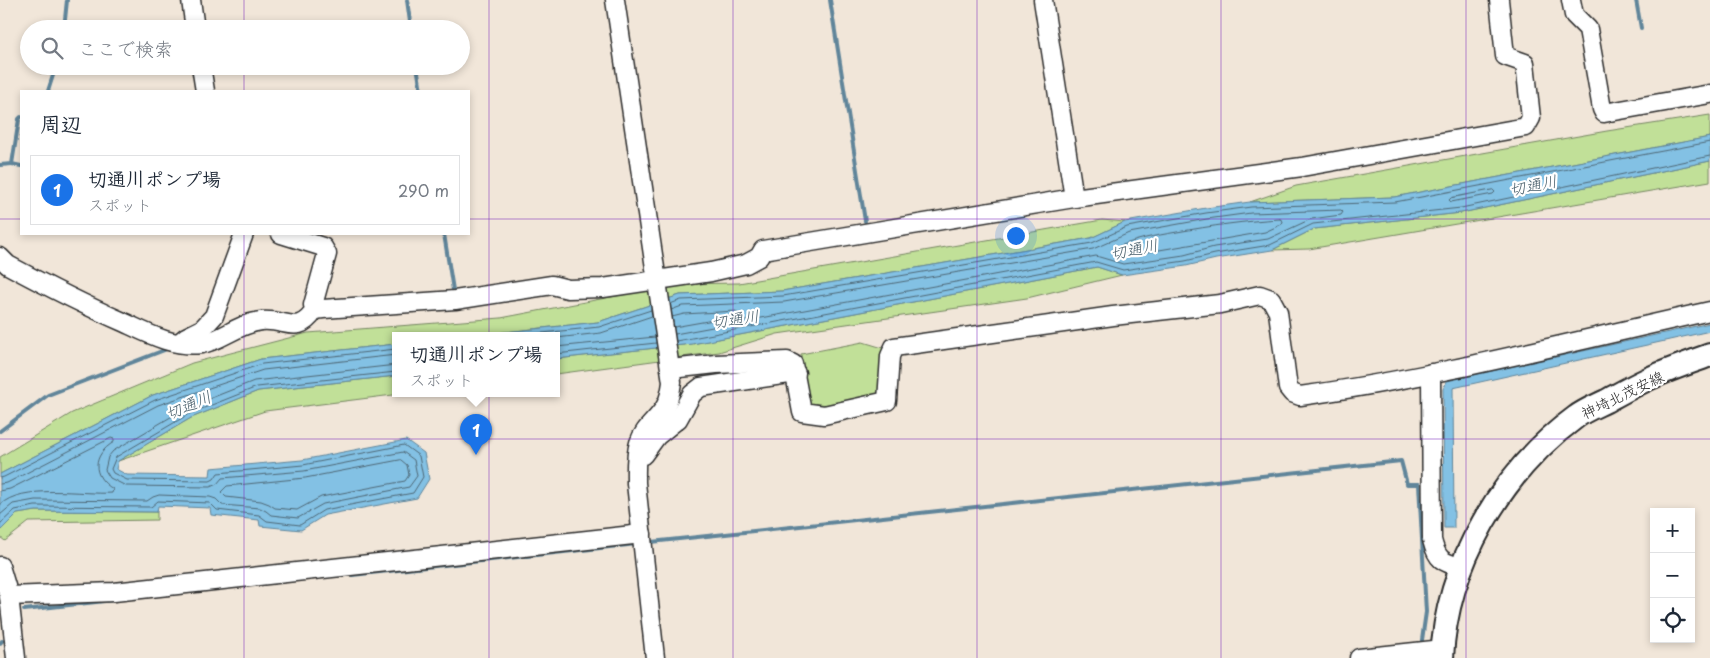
<!DOCTYPE html>
<html lang="ja">
<head>
<meta charset="utf-8">
<style>
	body { margin:0; font-family:"Playpen Sans","Klee One",sans-serif; background:#f2f2f3; color:#1f2937 }
	.controls { position:absolute; right:15px; bottom:15px; display:grid; overflow:hidden; border-radius:0px; box-shadow:0 2px 8px #0003 }
	.controls button { width:45px; height:45px; display:grid; place-items:center; padding:0; border:0; border-bottom:1px solid #e0e1e3; background:#fff; color:#1f2937; font:25px sans-serif }
	.you { position:absolute; left:1015px; top:235px; width:18px; height:18px; margin:-12px; border:4px solid #fff; border-radius:50%; background:#1a73e8; box-shadow:0 0 0 8px #1a73e833 }
	.badge { display:grid; place-items:center; width:32px; height:32px; border-radius:50%; background:#1a73e8; color:#fff; font-size:16px; font-weight:700 }
	.pin { position:absolute; translate:-50% -41px; filter:drop-shadow(0 1px 2px #0008) }
	.pin::after { content:''; position:absolute; top:26px; width:18px; height:15px; background:inherit; clip-path:polygon(0 0,100% 0,50% 100%) }
	.popup { position:absolute; left:392px; top:332px; width:168px; height:65px; box-sizing:border-box; display:grid; place-content:center; border-radius:0px; background:#fff; filter:drop-shadow(0 1px 4px #0005); font-size:16px; white-space:nowrap; color:#747a83 }
	.popup b { font-size:19px; color:#1f2937 }
	.popup::after { content:''; position:absolute; left:50%; top:100%; margin-left:-10px; border:10px solid transparent; border-top-color:#fff }
	.list { margin:0; padding:0; list-style:none }
	h2 { display:flex; justify-content:space-between; align-items:center; height:65px; margin:0; padding:0 20px; font-size:21px }
	h2 small { font-size:16px; font-weight:400; color:#747a83 }
	.list li { display:grid; grid-template-columns:32px 1fr auto; gap:15px; align-items:center; box-sizing:border-box; height:70px; margin:0 10px 10px; padding:0 10px; border:1px solid #e0e1e3; border-radius:0px }
	.list b { display:block; font-size:19px; white-space:nowrap }
	.list p { margin:0; font-size:16px; white-space:nowrap; color:#747a83 }
	.list em { font-size:16px; font-style:normal; color:#747a83 }
	.icon { flex:none; width:28px; height:28px; fill:none; stroke:currentColor; stroke-width:2; stroke-linecap:round; stroke-linejoin:round }
	.map { position:relative; flex:none; width:1710px; height:658px; overflow:hidden }
	.search { position:absolute; background:#fff; box-shadow:0 2px 8px #0003; left:20px; top:20px; width:450px; height:55px; display:flex; align-items:center; gap:12px; box-sizing:border-box; padding:0 18px; border-radius:28px; color:#747a83; font-size:19px }
	.panel { position:absolute; background:#fff; box-shadow:0 2px 8px #0003; left:20px; top:90px; width:450px; height:145px; border-radius:0px }
	.map>svg:first-child { display:block }
	.green { fill:#c1e098; stroke:#768662 }
	.water { fill:#83c1e4; stroke:#60859a }
	.lines { fill:none; stroke-linecap:round; stroke-linejoin:round }
	.shore { stroke:#4e6775; stroke-width:1 }
	.stream { stroke:#60859a; stroke-width:4 }
	.minor-casing { stroke:#2b2b2b; stroke-width:21 }
	.major-casing { stroke:#2b2b2b; stroke-width:26 }
	.minor { stroke:#fff; stroke-width:18 }
	.major { stroke:#fff; stroke-width:22 }
	.grid { fill:none; stroke:#7b2cbf; stroke-width:1; stroke-opacity:0.55 }
	.labels { text-anchor:middle; dominant-baseline:central; stroke-width:4.5; stroke-linejoin:round; paint-order:stroke }
	.street-label { font-size:15px; fill:#2b2b2b; stroke:#fff }
	.water-label { font-size:16px; font-style:italic; fill:#4a606c; stroke:#fff }
</style>
</head>
<body>
<div class="map">
<svg width="1710" height="658" viewBox="0 0 1710 658">
	<rect width="100%" height="100%" fill="#f1e6d9"/>
	<filter id="ink" filterUnits="userSpaceOnUse"><feTurbulence type="fractalNoise" baseFrequency=".02" numOctaves="2"/><feDisplacementMap in="SourceGraphic" scale="10" xChannelSelector="R" yChannelSelector="G"/><feConvolveMatrix kernelMatrix="1 2 1 2 8 2 1 2 1" color-interpolation-filters="sRGB"/></filter>
	<g filter="url(#ink)">
		<!-- green -->
		<g class="green">
			<polygon points="1710,115 1710,137 1394,197 1250,202 1296,186 1607,131"/>
			<polygon points="1710,161 1710,181 1309,249 1272,250 1314,229 1461,213"/>
			<polygon points="1102,220 1125,222 1091,238 782,291 680,295 598,322 468,336 396,336 396,344 261,359 153,395 0,474 0,457 72,413 192,363 308,333 501,318 679,284 739,283"/>
			<polygon points="1097,267 1122,275 1027,298 777,334 719,352 556,374 556,359 692,344"/>
			<polygon points="863,342 883,348 881,396 820,408 806,402 801,354"/>
			<polygon points="396,376 396,394 401,394 265,411 118,461 191,418 258,391"/>
			<polygon points="36,511 157,512 157,520 29,522 5,541 0,537 0,531 17,514"/>
		</g>
		<!-- water -->
		<g class="water">
			<polygon points="1710,137 1710,161 1461,213 1314,229 1272,250 1216,259 1186,266 1122,275 1097,267 692,344 556,359 556,336 468,336 598,322 680,295 782,291 1091,238 1125,222 1206,208 1250,202 1394,197"/>
			<polygon points="1710,323 1710,331 1453,388 1454,528 1444,528 1443,389 1447,381"/>
			<polygon points="396,344 396,376 258,391 191,418 118,461 116,469 127,475 210,476 211,468 302,460 406,440 424,453 429,479 417,498 325,515 301,530 260,526 259,520 211,515 210,508 158,506 157,512 36,511 17,514 0,531 0,474 153,395 261,359"/>
		</g>
		<g class="lines">
			<!-- shore -->
			<g class="shore">
				<polygon points="1493,190 1495,192 1493,194 1451,202 1449,200 1451,198"/>
				<path d="M1280 219 1283 221 1282 224 1265 232 1124 256 1112 251 1113 249C1135 239 1154 236 1177 232 1211 226 1245 221 1280 219Z"/>
				<polyline points="670,304 681,300 783,296 1092,243 1127,227 1206,213 1251,207 1395,202 1710,142"/>
				<polyline points="671,310 682,306 784,302 1093,249 1129,233 1207,219 1251,213 1341,210 1343,212 1341,215 1311,219 1268,239 1214,247 1184,255 1123,264 1096,256 675,334"/>
				<polyline points="672,317 684,314 736,311 738,314 736,316 674,327"/>
				<polyline points="514,336 599,327 651,310"/>
				<polyline points="556,338 601,333 652,316"/>
				<polyline points="676,341 1096,262 1123,270 1185,261 1215,254 1270,245 1313,224 1461,208 1710,156"/>
				<polyline points="556,347 655,337"/>
				<polyline points="556,354 656,343"/>
				<polygon points="401,460 407,465 409,475 405,481 321,497 297,510 275,508 269,504 261,501 226,497 221,492 227,486 305,478"/>
				<polyline points="0,478 4,477 155,400 262,364 396,349"/>
				<polyline points="0,484 7,483 158,405 263,370 396,355"/>
				<path d="M0 491 10 489 111 438 114 439V442C92 455 91 476 113 489L112 493C82 495 22 483 0 505"/>
				<polyline points="0,515 13,504 35,500 147,501 153,497 159,495 210,497 216,499 222,505 260,508 266,511 271,515 298,518 323,504 409,487 417,476 414,460 403,452 304,471 222,478 217,484 210,487 126,486 110,478 105,470 108,457 113,451 186,408 254,381 396,365"/>
				<polyline points="0,524 15,510 35,506 151,507 158,501 210,503 217,510 259,515 267,521 300,525 324,510 413,493 423,477 419,456 404,445 303,465 218,473 214,479 210,481 127,480 113,473 111,469 116,457 189,414 257,387 396,372"/>
			</g>
			<!-- stream -->
			<g class="stream">
				<polyline points="407,0 411,29"/>
				<polyline points="830,0 865,221"/>
				<polyline points="1636,0 1641,28"/>
				<polyline points="64,29 67,0"/>
				<polyline points="417,66 421,91"/>
				<polyline points="48,91 56,66"/>
				<polyline points="12,164 21,166"/>
				<polyline points="0,165 12,164 19,119 21,117"/>
				<polyline points="444,234 453,290"/>
				<polyline points="0,431 48,395 167,349"/>
				<polyline points="651,542 1401,461 1407,484 1419,484 1426,612 1422,640"/>
				<polyline points="352,575 637,544"/>
				<polyline points="24,610 114,600"/>
				<polyline points="0,643 2,641"/>
			</g>
			<defs>
				<g id="minor">
					<polyline points="191,0 195,29"/>
					<path d="M615 0 672 382C671 390 670 397 666 405 659 419 644 427 639 443 635 456 636 470 636 483L655 658"/>
					<polyline points="1043,0 1074,198"/>
					<polyline points="1571,0 1574,15 1588,29 1602,109 1604,113 1710,94"/>
					<polyline points="201,66 205,91"/>
					<polyline points="281,234 323,247 327,254 313,305 315,310"/>
					<path d="M0 257 8 265C45 285 82 304 121 321 145 332 173 348 201 344 221 341 237 324 261 321 286 318 297 337 315 310L323 309 455 300 552 285 568 289 603 288 711 272 746 264 759 257 763 250 1074 198 1302 167 1526 127 1531 118 1525 63 1505 56 1499 0"/>
					<polyline points="179,343 186,337 202,329 214,316 244,234"/>
					<path d="M671 369 716 364 787 361 793 364 802 412 824 415 887 401 890 356 894 347 1113 316 1220 304 1260 295 1271 299 1278 312 1288 388 1292 393 1300 396C1438 377 1574 341 1710 311"/>
					<path d="M1431 373 1432 540C1437 560 1442 562 1462 568"/>
					<polyline points="643,455 657,436 678,419 692,394 701,387 796,373"/>
					<polyline points="0,566 9,596 16,658"/>
					<polyline points="9,596 114,592 642,534"/>
					<polyline points="1359,658 1443,649"/>
				</g>
				<path id="major" d="M1442 658C1446 565 1502 471 1576 417 1585 410 1596 406 1606 401 1619 394 1633 386 1646 380 1667 370 1689 363 1710 355"/>
			</defs>
			<!-- minor casing -->
			<use href="#minor" class="minor-casing"/>
			<!-- major casing -->
			<use href="#major" class="major-casing"/>
			<!-- minor -->
			<use href="#minor" class="minor"/>
			<!-- major -->
			<use href="#major" class="major"/>
		</g>
	</g>
	<!-- grid -->
	<path class="grid" d="M244 0V29M489 0V658M733 0V658M977 0V658M1221 0V658M1466 0V658M244 66V91M0 219H21M469 219H1710M244 234V658M0 439H1710"/>
	<g class="labels">
		<!-- street labels -->
		<g class="street-label">
			<text transform="translate(1622 394) rotate(-26)">神埼北茂安線</text>
		</g>
		<!-- water labels -->
		<g class="water-label">
			<text transform="translate(1533 184) rotate(-11)">切通川</text>
			<text transform="translate(1134 248) rotate(-11)">切通川</text>
			<text transform="translate(735 318) rotate(-8)">切通川</text>
			<text transform="translate(188 404) rotate(-23)">切通川</text>
		</g>
	</g>
</svg>
<div class="controls">
<button>+</button>
<button>−</button>
<button><svg class="icon" aria-label="locate" viewBox="0 0 24 24"><circle cx="12" cy="12" r="6"/><path d="M12 2v4M12 18v4M2 12h4M18 12h4"/></svg></button>
</div>
<div class="you"></div>
<div class="pin badge" style="left:476px;top:455px">1</div>
<div class="popup"><b>切通川ポンプ場</b>スポット</div>
<div class="search"><svg class="icon" aria-label="search" viewBox="0 0 24 24"><circle cx="10" cy="10" r="6"/><path d="M15 15l6 6"/></svg>ここで検索</div>
<section class="panel">
<h2>周辺<small></small></h2>
<ul class="list">
<li><span class="badge">1</span><div><b>切通川ポンプ場</b><p>スポット</p></div><em>290 m</em></li>
</ul>
</section>
</div>
</body>
</html>
